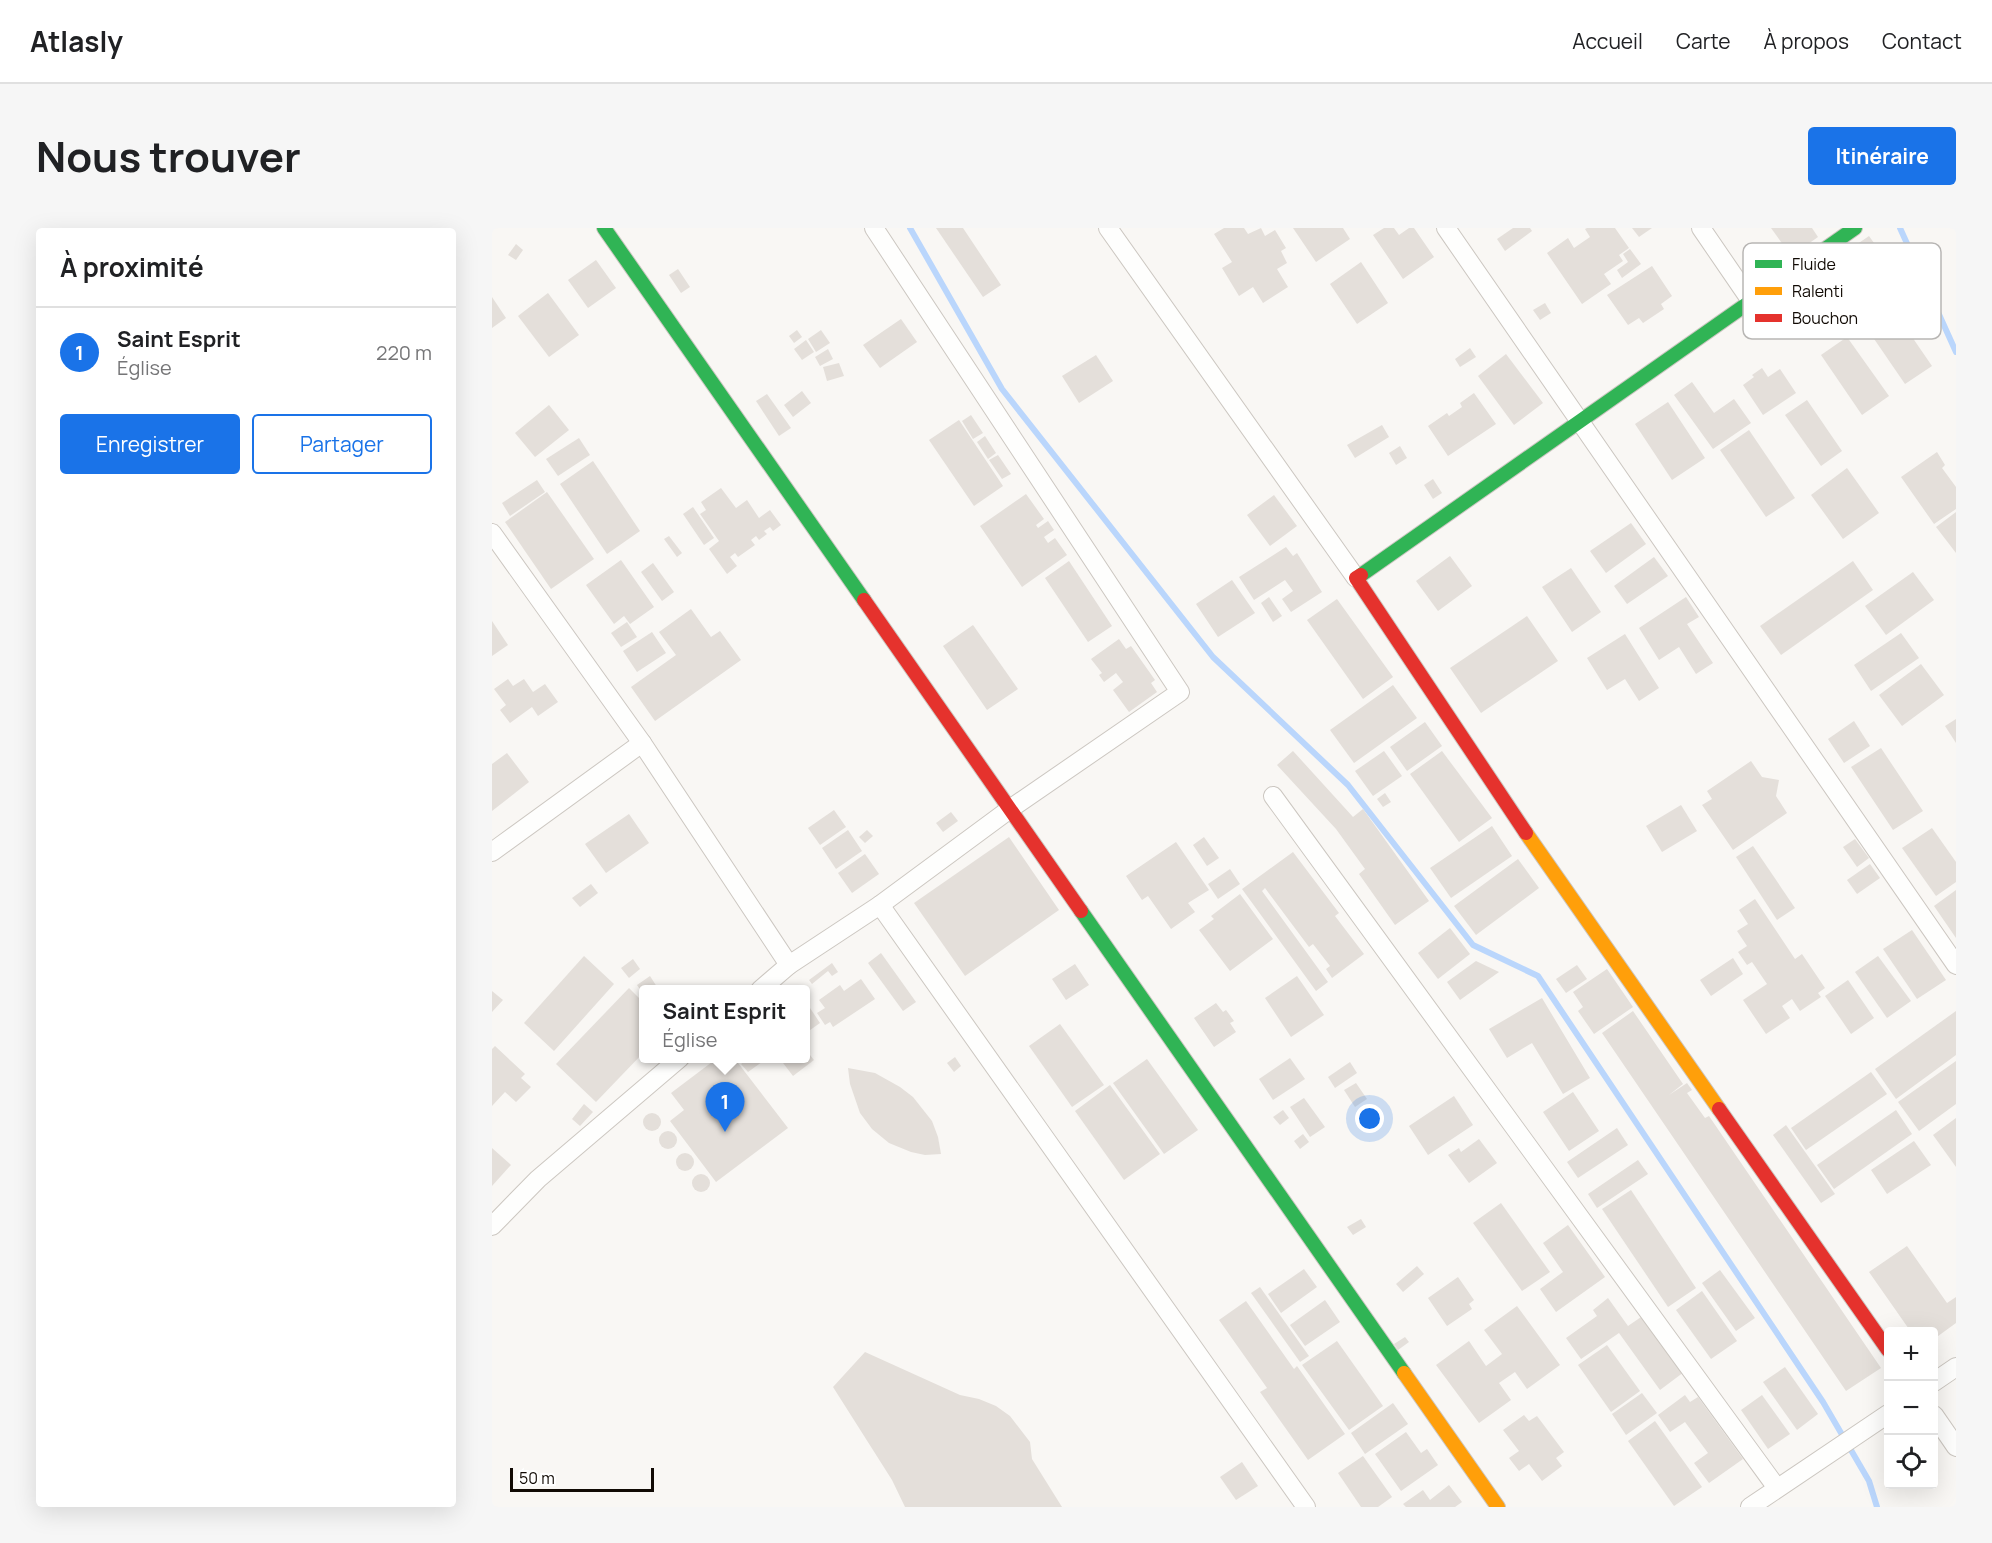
<!DOCTYPE html>
<html lang="fr">
<head>
<meta charset="utf-8">
<style>
	body { margin:0; font-family:Manrope,sans-serif; background:#f6f6f6; color:#202124 }
	.controls { position:absolute; right:18px; bottom:18px; display:grid; overflow:hidden; border-radius:6px; box-shadow:0 6px 24px #0002 }
	.controls button { width:54px; height:54px; display:grid; place-items:center; padding:0; border:0; border-bottom:2px solid #e0e0e0; background:#fff; color:#202124; font:30px sans-serif }
	.scale { position:absolute; left:18px; bottom:15px; width:144px; box-sizing:border-box; padding-left:6px; border:3px solid #110a04; border-top:0; font-size:16px; line-height:21px; white-space:nowrap; color:#110a04; -webkit-text-stroke:4px #fff; paint-order:stroke }
	.you { position:absolute; left:878px; top:891px; width:21px; height:21px; margin:-15px; border:4px solid #fff; border-radius:50%; background:#1a73e8; box-shadow:0 0 0 9px #1a73e833 }
	.badge { display:grid; place-items:center; width:39px; height:39px; border-radius:50%; background:#1a73e8; color:#fff; font-size:20px; font-weight:700 }
	.pin { position:absolute; translate:-50% -50px; filter:drop-shadow(0 2px 3px #0008) }
	.pin::after { content:''; position:absolute; top:32px; width:21px; height:18px; background:inherit; clip-path:polygon(0 0,100% 0,50% 100%) }
	.popup { position:absolute; left:147px; top:757px; width:171px; height:78px; box-sizing:border-box; display:grid; place-content:center; border-radius:6px; background:#fff; filter:drop-shadow(0 2px 4px #0005); font-size:20px; white-space:nowrap; color:#757577 }
	.popup b { font-size:22px; color:#202124 }
	.popup::after { content:''; position:absolute; left:50%; top:100%; margin-left:-12px; border:12px solid transparent; border-top-color:#fff }
	.list { margin:0; padding:0; list-style:none }
	h2 { display:flex; justify-content:space-between; align-items:center; height:78px; margin:0; padding:0 24px; font-size:26px }
	h2 small { font-size:20px; font-weight:400; color:#757577 }
	.list li { display:grid; grid-template-columns:39px 1fr auto; gap:18px; align-items:center; box-sizing:border-box; height:90px; padding:0 24px; border-top:2px solid #e0e0e0 }
	.list b { display:block; font-size:22px; white-space:nowrap }
	.list p { margin:0; font-size:20px; white-space:nowrap; color:#757577 }
	.list em { font-size:20px; font-style:normal; color:#757577 }
	.actions { display:flex; gap:12px; padding:18px 24px }
	.actions a { flex:1; padding:14px 0; border:2px solid #1a73e8; border-radius:6px; text-align:center; font-size:21px; color:#1a73e8 }
	.actions .main { background:#1a73e8; color:#fff }
	.icon { flex:none; width:33px; height:33px; fill:none; stroke:currentColor; stroke-width:2; stroke-linecap:round; stroke-linejoin:round }
	.map { position:relative; flex:none; width:1464px; height:1279px; overflow:hidden; border-radius:6px }
	header { display:flex; align-items:center; gap:36px; box-sizing:border-box; height:84px; padding:0 30px; background:#fff; border-bottom:2px solid #e0e0e0 }
	header strong { font-size:28px }
	nav { display:flex; gap:33px; margin-inline-start:auto; font-size:21px }
	.intro { display:flex; align-items:center; justify-content:space-between; box-sizing:border-box; height:144px; padding:0 36px }
	h1 { margin:0; font-size:42px }
	.button { padding:15px 27px; border-radius:6px; background:#1a73e8; color:#fff; font-size:21px; font-weight:700 }
	main { display:flex; gap:36px; padding:0 36px }
	aside { flex:1; background:#fff; border-radius:6px; box-shadow:0 6px 24px #0002 }
	.map>svg:first-child { display:block }
	.lines { fill:none; stroke-linecap:round; stroke-linejoin:round }
	.stream { stroke:#bad6fc; stroke-width:6 }
	.building { fill:#e4dfda }
	.street-casing { stroke:#ccc7c1; stroke-width:20 }
	.fast-casing { stroke:#ccc7c1; stroke-width:16 }
	.slow-casing { stroke:#ccc7c1; stroke-width:16 }
	.jam-casing { stroke:#ccc7c1; stroke-width:16 }
	.street { stroke:#fefefd; stroke-width:18 }
	.fast { stroke:#30b455; stroke-width:14 }
	.slow { stroke:#ff9f0a; stroke-width:14 }
	.jam { stroke:#e5322d; stroke-width:14 }
	.key { fill:#fff; stroke:#b8b6b4; stroke-width:1.5 }
	.key-label { font-size:16px; fill:#110a04 }
</style>
</head>
<body>
<header>
<strong>Atlasly</strong>
<nav><a>Accueil</a><a>Carte</a><a>À propos</a><a>Contact</a></nav>
</header>
<div class="intro"><h1>Nous trouver</h1><a class="button">Itinéraire</a></div>
<main>
<aside>
<h2>À proximité<small></small></h2>
<ul class="list">
<li><span class="badge">1</span><div><b>Saint Esprit</b><p>Église</p></div><em>220 m</em></li>
</ul>
<div class="actions"><a class="main">Enregistrer</a><a>Partager</a></div>
</aside>
<div class="map">
<svg width="1464" height="1279" viewBox="0 0 1464 1279">
	<rect width="100%" height="100%" fill="#f9f7f4"/>
	<g class="lines">
		<!-- stream -->
		<g class="stream">
			<polyline points="418,0 510,161 721,429 856,557 981,717 1046,748 1331,1174 1377,1253 1385,1279"/>
			<polyline points="1408,0 1464,124"/>
		</g>
	</g>
	<!-- building -->
	<g class="building">
		<polygon points="444,0 471,0 509,57 491,69"/>
		<polygon points="732,0 752,0 756,6 769,0 773,8 783,2 794,20 789,23 795,35 785,41 796,59 771,75 761,59 747,68 730,40 740,34 722,6"/>
		<polygon points="801,0 851,0 858,11 824,34"/>
		<polygon points="892,0 902,0 907,7 917,0 922,0 942,29 911,51 881,7"/>
		<polygon points="1021,0 1038,0 1040,3 1013,23 1005,11"/>
		<polygon points="1095,0 1123,0 1137,20 1127,27 1131,33 1112,46 1119,56 1090,76 1055,25 1076,10 1082,20 1098,9 1093,1"/>
		<polygon points="1140,0 1160,0 1147,9"/>
		<polygon points="1279,0 1320,0 1326,9 1299,28"/>
		<polygon points="1377,8 1395,33 1381,43 1384,48 1399,38 1414,61 1373,90 1357,67 1364,62 1361,56 1353,62 1336,36"/>
		<polygon points="24,16 31,22 24,32 16,27"/>
		<polygon points="1138,21 1149,36 1130,50 1125,42 1136,34 1131,26"/>
		<polygon points="104,32 124,60 96,80 76,52"/>
		<polygon points="869,34 896,75 865,96 838,56"/>
		<polygon points="1160,38 1180,68 1169,76 1172,81 1151,95 1147,90 1136,97 1115,67"/>
		<polygon points="186,41 198,59 189,65 177,47"/>
		<polygon points="56,65 87,107 57,129 26,88"/>
		<polygon points="0,69 14,90 0,100"/>
		<polygon points="1053,75 1059,85 1048,92 1041,82"/>
		<polygon points="1405,87 1440,138 1413,156 1378,105"/>
		<polygon points="409,91 425,114 388,140 371,117"/>
		<polygon points="305,102 310,109 302,115 297,108"/>
		<polygon points="329,102 338,115 324,124 316,111"/>
		<polygon points="1355,109 1397,168 1370,187 1329,127"/>
		<polygon points="314,112 322,124 310,132 302,121"/>
		<polygon points="978,120 984,129 968,139 963,131"/>
		<polygon points="336,121 341,131 328,138 323,129"/>
		<polygon points="1014,126 1051,175 1022,197 986,148"/>
		<polygon points="604,127 621,153 587,175 570,148"/>
		<polygon points="347,135 352,148 335,153 331,139"/>
		<polygon points="1270,140 1276,149 1288,141 1304,165 1271,187 1251,157 1262,149 1260,147"/>
		<polygon points="1200,154 1222,185 1242,171 1259,195 1221,221 1182,167"/>
		<polygon points="310,163 319,175 301,189 292,177"/>
		<polygon points="982,165 1004,196 956,228 936,198 955,185 957,188 970,179 968,175"/>
		<polygon points="275,166 299,200 287,208 264,173"/>
		<polygon points="1315,172 1350,223 1329,238 1293,187"/>
		<polygon points="1176,174 1213,230 1180,252 1143,196"/>
		<polygon points="57,177 77,202 43,229 23,205"/>
		<polygon points="479,187 491,205 481,211 470,193"/>
		<polygon points="467,192 511,258 482,278 437,212"/>
		<polygon points="890,197 897,209 863,230 855,217"/>
		<polygon points="1257,202 1303,270 1274,289 1228,222"/>
		<polygon points="493,208 504,225 496,231 485,214"/>
		<polygon points="87,210 98,227 66,248 54,231"/>
		<polygon points="908,218 915,230 904,237 897,225"/>
		<polygon points="1445,224 1453,237 1450,240 1464,259 1464,281 1442,296 1409,249"/>
		<polygon points="506,227 519,246 510,251 497,232"/>
		<polygon points="101,233 148,303 115,326 68,256"/>
		<polygon points="1355,240 1387,285 1351,311 1319,267"/>
		<polygon points="941,251 950,265 941,271 932,257"/>
		<polygon points="45,252 53,264 18,288 10,275"/>
		<polygon points="229,260 244,280 255,272 267,290 278,282 289,297 281,303 278,299 272,303 275,306 267,312 264,308 259,312 263,317 246,329 243,325 238,329 245,338 235,346 217,321 227,313 208,286 214,282 209,274"/>
		<polygon points="55,264 102,331 59,361 13,294"/>
		<polygon points="534,266 552,291 544,297 546,300 556,293 562,302 552,309 556,315 563,310 575,327 530,359 488,298"/>
		<polygon points="782,267 805,298 778,318 755,287"/>
		<polygon points="201,279 222,310 212,317 191,286"/>
		<polygon points="1464,284 1464,325 1444,299"/>
		<polygon points="1139,295 1154,316 1114,345 1098,323"/>
		<polygon points="177,308 190,325 185,329 172,311"/>
		<polygon points="794,319 801,328 805,325 830,364 799,384 790,371 801,363 793,352 762,372 747,349"/>
		<polygon points="958,328 980,358 946,383 924,353"/>
		<polygon points="1162,329 1176,348 1135,376 1122,358"/>
		<polygon points="129,332 162,379 138,396 132,388 122,396 94,357"/>
		<polygon points="577,333 620,398 596,414 553,350"/>
		<polygon points="1361,333 1381,362 1289,427 1268,398"/>
		<polygon points="161,335 182,364 170,373 149,344"/>
		<polygon points="1079,340 1109,384 1080,404 1050,359"/>
		<polygon points="1421,344 1442,372 1394,407 1373,378"/>
		<polygon points="740,352 763,385 726,409 704,376"/>
		<polygon points="777,369 790,388 781,394 769,375"/>
		<polygon points="1194,369 1207,389 1195,396 1221,435 1204,446 1187,419 1167,432 1147,400"/>
		<polygon points="845,371 901,449 871,471 815,392"/>
		<polygon points="199,381 219,409 228,403 249,432 163,493 139,459 184,427 167,404"/>
		<polygon points="1035,388 1066,433 989,485 958,440"/>
		<polygon points="0,393 16,417 0,428"/>
		<polygon points="135,394 145,409 129,419 119,405"/>
		<polygon points="481,397 526,461 495,482 451,418"/>
		<polygon points="160,404 174,425 145,444 131,423"/>
		<polygon points="1409,405 1427,430 1379,463 1362,437"/>
		<polygon points="1133,406 1167,460 1147,473 1133,451 1115,462 1095,430"/>
		<polygon points="627,411 634,421 639,418 663,452 659,455 665,464 637,484 621,462 631,454 624,445 612,454 607,447 610,445 599,431"/>
		<polygon points="1429,436 1452,467 1410,498 1387,467"/>
		<polygon points="16,451 21,458 32,451 41,464 53,456 66,474 46,488 40,479 18,495 8,482 14,477 2,461"/>
		<polygon points="901,457 925,490 862,535 838,502"/>
		<polygon points="1464,491 1464,515 1453,498"/>
		<polygon points="1362,493 1378,518 1352,535 1336,511"/>
		<polygon points="933,494 950,518 915,543 898,519"/>
		<polygon points="1389,520 1431,583 1401,602 1359,539"/>
		<polygon points="801,523 861,589 871,581 937,673 903,697 867,646 873,641 844,601 785,537"/>
		<polygon points="892,523 910,548 881,568 863,543"/>
		<polygon points="950,523 1000,590 967,614 918,546"/>
		<polygon points="15,525 37,554 0,583 0,536"/>
		<polygon points="1259,533 1270,549 1287,552 1284,568 1295,585 1241,622 1210,577 1220,571 1215,563"/>
		<polygon points="893,565 899,574 891,579 885,571"/>
		<polygon points="1189,577 1205,603 1170,624 1154,598"/>
		<polygon points="342,582 354,599 328,617 316,600"/>
		<polygon points="459,584 466,593 451,604 444,595"/>
		<polygon points="137,586 157,615 114,645 93,616"/>
		<polygon points="1000,598 1020,628 959,670 938,640"/>
		<polygon points="1440,600 1464,634 1464,654 1444,668 1410,620"/>
		<polygon points="356,602 370,623 344,641 330,620"/>
		<polygon points="375,602 381,608 373,615 367,609"/>
		<polygon points="517,609 567,682 473,748 422,675"/>
		<polygon points="712,609 727,630 715,638 701,617"/>
		<polygon points="1363,611 1377,630 1365,639 1351,619"/>
		<polygon points="684,614 717,662 696,675 703,684 679,701 656,668 650,672 634,648"/>
		<polygon points="1261,618 1303,680 1285,692 1244,629"/>
		<polygon points="801,624 847,685 843,688 872,726 840,750 834,741 838,738 821,716 817,719 773,660 770,663 836,754 824,763 750,661"/>
		<polygon points="373,626 387,646 360,665 346,645"/>
		<polygon points="1026,631 1047,660 984,707 962,678"/>
		<polygon points="1378,636 1388,650 1365,666 1355,652"/>
		<polygon points="738,641 748,656 726,671 716,656"/>
		<polygon points="99,656 106,665 88,679 80,670"/>
		<polygon points="1464,662 1464,710 1442,678"/>
		<polygon points="748,666 781,711 738,743 707,702 722,691 719,688"/>
		<polygon points="1263,671 1303,731 1310,726 1333,760 1326,765 1329,769 1308,783 1300,771 1290,778 1298,790 1274,806 1251,772 1275,756 1260,734 1255,737 1246,724 1255,718 1245,703 1256,696 1247,682"/>
		<polygon points="958,700 978,726 946,751 926,725"/>
		<polygon points="1420,702 1454,752 1425,771 1391,721"/>
		<polygon points="389,725 424,774 411,783 376,735"/>
		<polygon points="92,728 122,756 62,823 32,795"/>
		<polygon points="1386,728 1419,773 1395,790 1363,744"/>
		<polygon points="1241,730 1251,746 1219,768 1208,752"/>
		<polygon points="141,731 148,741 137,750 129,740"/>
		<polygon points="984,733 1007,744 968,772 955,754"/>
		<polygon points="340,735 346,744 340,748 336,743 320,756 317,752"/>
		<polygon points="583,736 597,757 574,772 560,751"/>
		<polygon points="1085,737 1095,751 1074,765 1064,751"/>
		<polygon points="1115,741 1141,779 1102,806 1086,783 1091,779 1081,764"/>
		<polygon points="158,748 167,762 152,762 152,767 145,757"/>
		<polygon points="805,748 832,787 799,809 773,770"/>
		<polygon points="369,751 383,771 341,799 338,794 333,797 325,785 333,780 327,772 348,757 352,763"/>
		<polygon points="1356,752 1382,790 1359,806 1333,768"/>
		<polygon points="137,760 152,775 152,824 104,874 64,836"/>
		<polygon points="0,763 11,772 0,784"/>
		<polygon points="1050,770 1098,850 1071,866 1040,815 1015,830 997,801"/>
		<polygon points="314,774 328,795 314,805"/>
		<polygon points="724,775 731,784 734,782 742,793 738,795 744,804 722,819 702,790"/>
		<polygon points="1141,783 1191,856 1177,867 1195,855 1200,862 1195,865 1213,890 1217,888 1389,1140 1354,1163 1110,805"/>
		<polygon points="1464,783 1464,827 1404,871 1383,841"/>
		<polygon points="568,796 612,857 580,879 537,818"/>
		<polygon points="3,818 33,846 29,850 39,859 24,874 13,864 0,878 0,821"/>
		<polygon points="314,822 322,832 301,848 288,831 314,831"/>
		<polygon points="463,829 469,838 462,844 455,835"/>
		<polygon points="798,830 813,851 781,872 767,851"/>
		<polygon points="224,831 243,831 296,900 224,954 178,893 192,882 179,865"/>
		<polygon points="256,831 274,831 256,844 249,836"/>
		<polygon points="655,831 706,902 672,926 621,855"/>
		<polygon points="1464,833 1464,876 1427,903 1406,874"/>
		<polygon points="858,834 865,845 843,860 836,849"/>
		<polygon points="356,840 383,845 408,859 421,869 440,893 446,909 449,926 433,927 419,924 397,915 380,901 368,885 358,856"/>
		<polygon points="1379,844 1395,866 1314,922 1299,900"/>
		<polygon points="864,855 875,871 863,879 852,862"/>
		<polygon points="618,857 668,926 632,952 583,883"/>
		<polygon points="1081,864 1107,903 1077,923 1051,884"/>
		<polygon points="962,868 981,897 936,927 917,898"/>
		<polygon points="812,870 833,899 818,909 798,879"/>
		<polygon points="92,876 101,884 88,898 80,891"/>
		<polygon points="791,882 797,890 788,897 781,889"/>
		<polygon points="1404,882 1420,906 1342,961 1325,937"/>
		<circle cx="160" cy="894" r="9"/>
		<polygon points="1464,890 1464,939 1441,907"/>
		<polygon points="1294,897 1343,966 1329,975 1281,907"/>
		<polygon points="1125,900 1136,917 1086,950 1075,934"/>
		<circle cx="176" cy="912" r="9"/>
		<polygon points="811,906 817,914 808,921 802,913"/>
		<polygon points="987,911 1005,935 977,955 956,927 967,920 969,924"/>
		<polygon points="1422,913 1439,937 1395,966 1379,942"/>
		<polygon points="0,920 19,937 0,958"/>
		<circle cx="193" cy="934" r="9"/>
		<polygon points="1146,932 1156,946 1105,980 1096,966"/>
		<circle cx="209" cy="955" r="9"/>
		<polygon points="1139,962 1204,1060 1176,1079 1110,981"/>
		<polygon points="1009,975 1058,1044 1030,1063 981,995"/>
		<polygon points="869,991 874,999 861,1007 855,999"/>
		<polygon points="1076,997 1113,1049 1064,1084 1048,1061 1071,1044 1051,1015"/>
		<polygon points="1415,1018 1455,1075 1464,1069 1464,1095 1442,1111 1442,1104 1419,1104 1377,1044"/>
		<polygon points="925,1038 932,1046 911,1064 904,1056"/>
		<polygon points="812,1041 825,1059 789,1085 776,1066"/>
		<polygon points="1228,1042 1263,1090 1244,1103 1210,1055"/>
		<polygon points="966,1049 982,1072 977,1076 980,1081 955,1098 936,1070"/>
		<polygon points="768,1059 817,1128 808,1134 759,1065"/>
		<polygon points="1210,1063 1245,1113 1219,1131 1184,1082"/>
		<polygon points="1116,1070 1136,1098 1152,1087 1192,1144 1168,1162 1127,1105 1089,1131 1074,1110 1105,1088 1101,1082"/>
		<polygon points="833,1072 848,1094 813,1118 798,1097"/>
		<polygon points="754,1073 802,1141 805,1138 853,1206 816,1232 768,1164 775,1160 727,1092"/>
		<polygon points="1025,1078 1068,1137 1035,1161 1023,1144 1007,1155 1019,1172 987,1195 944,1137 977,1113 994,1138 1010,1126 992,1102"/>
		<polygon points="913,1109 917,1114 906,1122 902,1116"/>
		<polygon points="845,1113 891,1178 857,1202 810,1137"/>
		<polygon points="1115,1117 1148,1163 1119,1184 1086,1137"/>
		<polygon points="373,1124 468,1167 487,1171 504,1178 518,1188 538,1214 540,1231 570,1279 413,1279 400,1252 341,1159"/>
		<polygon points="1293,1139 1326,1186 1305,1202 1271,1154"/>
		<polygon points="1150,1165 1165,1185 1134,1207 1120,1186"/>
		<polygon points="1193,1167 1198,1174 1206,1169 1251,1231 1217,1255 1202,1235 1216,1225 1193,1194 1178,1204 1166,1187"/>
		<polygon points="1270,1167 1298,1206 1276,1221 1249,1182"/>
		<polygon points="901,1175 916,1196 873,1226 859,1205"/>
		<polygon points="1032,1187 1037,1193 1045,1188 1072,1224 1064,1230 1070,1238 1050,1253 1037,1236 1027,1243 1017,1230 1027,1223 1011,1202"/>
		<polygon points="1163,1193 1210,1259 1182,1278 1136,1213"/>
		<polygon points="914,1204 929,1225 935,1221 946,1237 909,1263 883,1226"/>
		<polygon points="871,1228 900,1269 886,1279 869,1279 846,1245"/>
		<polygon points="750,1234 766,1258 744,1272 728,1249"/>
		<polygon points="957,1257 970,1274 963,1279 914,1279 911,1276 931,1262 938,1272"/>
	</g>
	<g class="lines">
		<defs>
			<g id="street">
				<polyline points="382,0 688,464 518,581 388,677"/>
				<polyline points="616,0 864,350"/>
				<polyline points="954,0 1464,737"/>
				<polyline points="1209,0 1259,73"/>
				<polyline points="0,305 150,515 297,737 388,677 814,1279"/>
				<polyline points="781,568 1285,1260"/>
				<polyline points="0,624 150,515"/>
				<polyline points="268,762 297,737"/>
				<polyline points="0,998 46,951 188,830"/>
				<polyline points="1442,1154 1464,1139"/>
				<polyline points="1442,1187 1464,1219"/>
				<polyline points="1258,1279 1396,1186"/>
			</g>
			<g id="fast">
				<polyline points="112,0 372,372"/>
				<polyline points="869,347 1363,0"/>
				<polyline points="589,683 912,1145"/>
			</g>
			<g id="slow">
				<polyline points="1034,605 1227,881"/>
				<polyline points="912,1145 1006,1279"/>
			</g>
			<g id="jam">
				<polyline points="869,347 864,350 1034,605"/>
				<polyline points="372,372 589,683"/>
				<polyline points="1227,881 1396,1122"/>
			</g>
		</defs>
		<!-- street casing -->
		<use href="#street" class="street-casing"/>
		<!-- fast casing -->
		<use href="#fast" class="fast-casing"/>
		<!-- slow casing -->
		<use href="#slow" class="slow-casing"/>
		<!-- jam casing -->
		<use href="#jam" class="jam-casing"/>
		<!-- street -->
		<use href="#street" class="street"/>
		<!-- fast -->
		<use href="#fast" class="fast"/>
		<!-- slow -->
		<use href="#slow" class="slow"/>
		<!-- jam -->
		<use href="#jam" class="jam"/>
	</g>
	<!-- legend -->
	<rect x="1251" y="15" width="198" height="96" rx="9" class="key"/>
	<rect x="1263" y="32" width="27" height="8" fill="#30b455"/>
	<rect x="1263" y="59" width="27" height="8" fill="#ff9f0a"/>
	<rect x="1263" y="86" width="27" height="8" fill="#e5322d"/>
	<g class="key-label">
		<text x="1300" y="42">Fluide</text>
		<text x="1300" y="69">Ralenti</text>
		<text x="1300" y="96">Bouchon</text>
	</g>
</svg>
<div class="controls">
<button>+</button>
<button>−</button>
<button><svg class="icon" aria-label="locate" viewBox="0 0 24 24"><circle cx="12" cy="12" r="6"/><path d="M12 2v4M12 18v4M2 12h4M18 12h4"/></svg></button>
</div>
<div class="scale">50 m</div>
<div class="you"></div>
<div class="pin badge" style="left:233px;top:904px">1</div>
<div class="popup"><b>Saint Esprit</b>Église</div>
</div>
</main>
</body>
</html>
